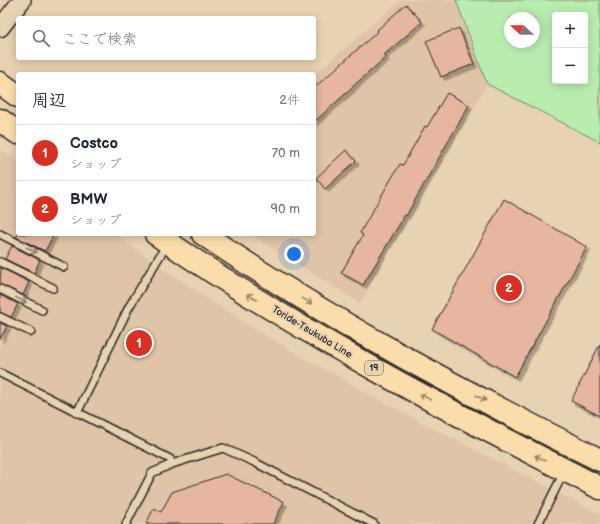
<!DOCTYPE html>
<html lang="ja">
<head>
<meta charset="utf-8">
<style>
	body { margin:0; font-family:"Balsamiq Sans","Klee One",sans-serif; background:#f6f6f7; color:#1f2937 }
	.controls { position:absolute; right:12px; top:12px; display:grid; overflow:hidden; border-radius:4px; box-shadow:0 2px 10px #0003 }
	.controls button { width:36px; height:36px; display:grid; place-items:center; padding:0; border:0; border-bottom:1px solid #e0e1e3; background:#fff; color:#1f2937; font:20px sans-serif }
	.compass { position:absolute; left:504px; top:12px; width:36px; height:36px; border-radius:50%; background:#fff; box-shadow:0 2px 10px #0003; rotate:292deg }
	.you { position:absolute; left:294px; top:254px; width:14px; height:14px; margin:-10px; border:3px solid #fff; border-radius:50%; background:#1a73e8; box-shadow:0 0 0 6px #1a73e833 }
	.badge { display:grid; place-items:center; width:26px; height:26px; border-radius:50%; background:#d93025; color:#fff; font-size:13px; font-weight:700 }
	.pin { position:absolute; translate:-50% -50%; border:2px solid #fff; box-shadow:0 1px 4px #0006 }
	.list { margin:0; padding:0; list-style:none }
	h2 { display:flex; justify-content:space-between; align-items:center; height:52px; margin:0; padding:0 16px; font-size:17px }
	h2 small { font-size:13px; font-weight:400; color:#747a83 }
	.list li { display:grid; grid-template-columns:26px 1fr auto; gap:12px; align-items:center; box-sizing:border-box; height:56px; padding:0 16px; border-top:1px solid #e0e1e3 }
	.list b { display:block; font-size:15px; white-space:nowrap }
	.list p { margin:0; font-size:13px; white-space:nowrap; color:#747a83 }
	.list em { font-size:13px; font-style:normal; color:#747a83 }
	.icon { flex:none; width:22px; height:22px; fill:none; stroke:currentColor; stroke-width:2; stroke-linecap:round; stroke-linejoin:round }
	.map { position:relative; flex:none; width:600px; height:524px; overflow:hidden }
	.search { position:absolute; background:#fff; box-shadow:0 2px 10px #0003; left:16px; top:16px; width:300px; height:44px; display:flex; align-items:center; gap:10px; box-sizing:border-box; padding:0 14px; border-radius:4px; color:#747a83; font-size:15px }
	.panel { position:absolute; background:#fff; box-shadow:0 2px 10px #0003; left:16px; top:72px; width:300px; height:164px; border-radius:4px }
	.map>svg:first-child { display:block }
	.built { fill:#dfc4a7 }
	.green { fill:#b9edaf; stroke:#728c6d; fill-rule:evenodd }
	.building { fill:#e6b6a0; stroke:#2b2b2b; filter:url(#shadow) }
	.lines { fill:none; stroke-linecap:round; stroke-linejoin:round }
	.service-casing { stroke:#2b2b2b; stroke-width:10 }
	.tertiary-casing { stroke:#2b2b2b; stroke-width:20 }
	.primary-casing { stroke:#2b2b2b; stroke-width:25 }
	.service { stroke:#e7d2b1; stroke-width:7 }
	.tertiary { stroke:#e7d2b1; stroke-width:17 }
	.primary { stroke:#fbddab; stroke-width:22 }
	.oneway { stroke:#897e6e }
	.oneway2 { stroke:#93846b }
	.labels { text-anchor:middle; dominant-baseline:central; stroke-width:4; stroke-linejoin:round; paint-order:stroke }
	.shield { fill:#e7d2b1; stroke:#635d53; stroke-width:1 }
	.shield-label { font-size:9px; font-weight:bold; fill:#2b2b2b }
	.street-label { font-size:10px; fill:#2b2b2b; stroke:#e7d2b1 }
</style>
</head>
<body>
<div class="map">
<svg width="600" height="524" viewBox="0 0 600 524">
	<defs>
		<filter id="shadow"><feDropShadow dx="3.5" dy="3.5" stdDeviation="0" flood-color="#0004"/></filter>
	</defs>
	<rect width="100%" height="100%" fill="#e7d2b1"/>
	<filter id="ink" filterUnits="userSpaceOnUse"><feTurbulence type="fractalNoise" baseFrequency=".025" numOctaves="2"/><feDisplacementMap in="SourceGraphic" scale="8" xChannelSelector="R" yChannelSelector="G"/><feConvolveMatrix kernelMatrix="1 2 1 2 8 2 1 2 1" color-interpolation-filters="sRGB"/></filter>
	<g filter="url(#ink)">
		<!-- built -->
		<g class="built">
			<polygon points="401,0 456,0 487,84 360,303 250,234 314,234 314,75"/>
			<polygon points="0,149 18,162 18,234 115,234 146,257 199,293 253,328 304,358 407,415 600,514 600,524 0,524"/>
		</g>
		<!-- green -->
		<path class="green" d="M456 0H600V142L487 84ZM555 15H585V81H555ZM510 18H534V42H510Z"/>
		<!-- building -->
		<g class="building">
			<polygon points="406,4 422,22 384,55 386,57 351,88 352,88 314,122 314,88 378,31 377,30"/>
			<polygon points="459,28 474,64 441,77 426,41"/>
			<polygon points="447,93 469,105 406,216 405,215 363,285 341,273 363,235 360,233 377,203 400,164 403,165 425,126 427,127"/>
			<polygon points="346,150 356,161 325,189 316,178"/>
			<polygon points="504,199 587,247 515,377 432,329"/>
			<polygon points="18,234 54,234 45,251 16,237"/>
			<polygon points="12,246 40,260 34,273 5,259"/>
			<polygon points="1,268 29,282 23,295 0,284"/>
			<polygon points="0,295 18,304 11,317 0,312"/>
			<polygon points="0,323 7,326 0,339"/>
			<polygon points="600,344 600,416 571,401"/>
			<polygon points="226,474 284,502 273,524 146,524 154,508 161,512 172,492"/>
		</g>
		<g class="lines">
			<defs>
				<g id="service">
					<polyline points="0,234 64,267"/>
					<polyline points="0,262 53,288"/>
					<polyline points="0,289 42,310"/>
					<polyline points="0,317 31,332"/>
					<polyline points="0,373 170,459"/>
					<polyline points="77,413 129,307 167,244"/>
					<polyline points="126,524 152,473 172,464 223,448 254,462 374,524"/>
					<polyline points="538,524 564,472"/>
				</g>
				<polyline id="tertiary" points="0,28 22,0"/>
				<g id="primary">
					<polyline points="0,83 18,96"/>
					<polyline points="0,120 18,133"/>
					<path d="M156 234C296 331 448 411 600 488"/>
					<path d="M203 234C329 320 464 392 600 460"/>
				</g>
			</defs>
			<!-- service casing -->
			<use href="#service" class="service-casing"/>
			<!-- tertiary casing -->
			<use href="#tertiary" class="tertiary-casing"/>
			<!-- primary casing -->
			<use href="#primary" class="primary-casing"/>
			<!-- service -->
			<use href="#service" class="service"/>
			<!-- tertiary -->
			<use href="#tertiary" class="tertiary"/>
			<!-- primary -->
			<use href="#primary" class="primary"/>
		</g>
		<!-- one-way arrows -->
		<defs><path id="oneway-shaft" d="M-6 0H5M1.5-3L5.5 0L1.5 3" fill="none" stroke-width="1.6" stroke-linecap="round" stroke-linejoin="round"/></defs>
		<g class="oneway">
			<use href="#oneway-shaft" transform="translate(32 250) rotate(27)"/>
			<use href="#oneway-shaft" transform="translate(21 300) rotate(26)"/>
		</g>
		<g class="oneway2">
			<use href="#oneway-shaft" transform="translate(252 297) rotate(-148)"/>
			<use href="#oneway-shaft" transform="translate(307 301) rotate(32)"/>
			<use href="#oneway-shaft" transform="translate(425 397) rotate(-152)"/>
			<use href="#oneway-shaft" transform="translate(481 398) rotate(28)"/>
			<use href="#oneway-shaft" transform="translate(540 458) rotate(-152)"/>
		</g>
	</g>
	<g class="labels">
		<!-- shield labels -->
		<rect class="shield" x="365" y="361" width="18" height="14" rx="3"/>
		<g class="shield-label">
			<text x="374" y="368">19</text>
		</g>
		<!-- street labels -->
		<g class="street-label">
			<text transform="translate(312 332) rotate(31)">Toride-Tsukuba Line</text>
		</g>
	</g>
</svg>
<div class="controls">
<button>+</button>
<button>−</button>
</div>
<svg class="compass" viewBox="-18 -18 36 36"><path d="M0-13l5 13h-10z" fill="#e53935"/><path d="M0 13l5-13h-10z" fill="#747a83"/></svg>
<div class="you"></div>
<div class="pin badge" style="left:139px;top:343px">1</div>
<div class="pin badge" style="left:509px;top:288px">2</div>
<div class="search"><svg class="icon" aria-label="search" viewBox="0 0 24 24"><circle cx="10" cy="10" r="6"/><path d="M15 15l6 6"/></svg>ここで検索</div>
<section class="panel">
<h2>周辺<small>2件</small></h2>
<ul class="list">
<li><span class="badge">1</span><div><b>Costco</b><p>ショップ</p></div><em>70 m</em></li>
<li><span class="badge">2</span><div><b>BMW</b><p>ショップ</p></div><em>90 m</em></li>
</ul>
</section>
</div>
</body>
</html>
